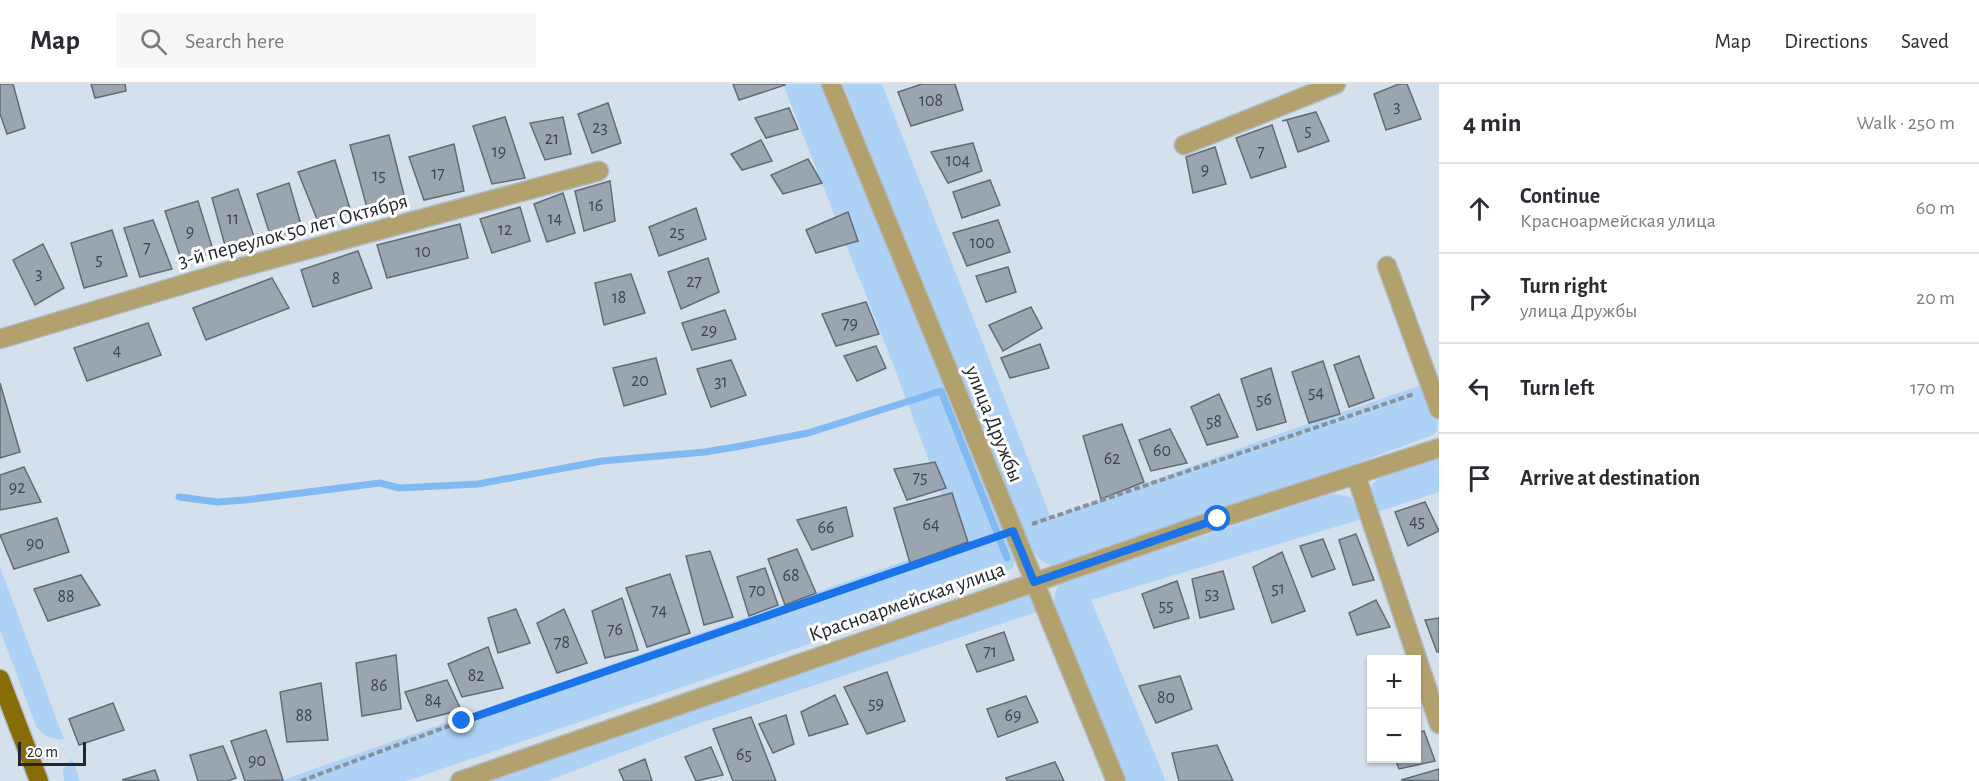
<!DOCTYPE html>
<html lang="en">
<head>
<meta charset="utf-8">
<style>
	body { margin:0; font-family:"Alegreya Sans",sans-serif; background:#f7f7f7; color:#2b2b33 }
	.controls { position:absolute; right:18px; bottom:18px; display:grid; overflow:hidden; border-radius:0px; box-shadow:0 2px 4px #0004 }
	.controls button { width:54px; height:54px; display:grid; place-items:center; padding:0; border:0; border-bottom:2px solid #e1e1e2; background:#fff; color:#2b2b33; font:30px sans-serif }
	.scale { position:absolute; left:18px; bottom:15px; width:68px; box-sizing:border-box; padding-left:6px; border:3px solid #23272c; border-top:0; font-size:16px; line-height:21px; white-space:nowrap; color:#23272c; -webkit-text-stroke:4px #fff; paint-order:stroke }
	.stop { position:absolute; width:18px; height:18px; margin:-14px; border:4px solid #1a73e8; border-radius:50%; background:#fff }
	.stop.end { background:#1a73e8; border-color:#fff; box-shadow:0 2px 6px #0008 }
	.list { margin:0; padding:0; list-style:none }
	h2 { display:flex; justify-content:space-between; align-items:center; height:78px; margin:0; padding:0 24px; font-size:26px }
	h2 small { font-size:20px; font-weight:400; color:#7c7c81 }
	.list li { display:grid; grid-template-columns:39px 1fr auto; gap:18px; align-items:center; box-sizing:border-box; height:90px; padding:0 24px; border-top:2px solid #e1e1e2 }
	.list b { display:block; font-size:22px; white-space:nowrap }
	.list p { margin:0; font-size:20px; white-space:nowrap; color:#7c7c81 }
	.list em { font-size:20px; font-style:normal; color:#7c7c81 }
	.icon { flex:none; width:33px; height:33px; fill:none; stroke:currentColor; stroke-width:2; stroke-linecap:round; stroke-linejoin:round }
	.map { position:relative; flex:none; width:1439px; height:697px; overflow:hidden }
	header { display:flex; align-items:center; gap:36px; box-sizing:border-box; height:84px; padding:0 30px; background:#fff; border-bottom:2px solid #e1e1e2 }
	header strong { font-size:28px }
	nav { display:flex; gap:33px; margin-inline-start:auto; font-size:21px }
	.search { width:420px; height:54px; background:#f7f7f7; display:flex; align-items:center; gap:15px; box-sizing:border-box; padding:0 21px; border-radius:0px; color:#7c7c81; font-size:22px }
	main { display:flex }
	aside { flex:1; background:#fff }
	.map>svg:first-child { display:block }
	.green { fill:#aed2f6 }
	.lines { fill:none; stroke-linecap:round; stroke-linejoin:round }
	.stream { stroke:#81baf2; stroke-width:7 }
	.building { fill:#9aa5b0; stroke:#626c76; stroke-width:1.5 }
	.minor-casing { stroke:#b1bbc6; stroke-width:21 }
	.major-casing { stroke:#b1bbc6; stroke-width:21 }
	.path { stroke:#89919a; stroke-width:4; stroke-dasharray:6 3; stroke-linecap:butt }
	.minor { stroke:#b3a16d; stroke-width:18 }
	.major { stroke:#876c08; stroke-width:18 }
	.route { stroke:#1a73e8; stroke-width:8 }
	.labels { text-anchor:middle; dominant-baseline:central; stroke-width:6; stroke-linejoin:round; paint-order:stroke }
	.number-label { font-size:18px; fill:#41464d }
	.street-label { font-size:21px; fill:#23272c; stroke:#fff }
</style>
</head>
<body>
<header>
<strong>Map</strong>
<div class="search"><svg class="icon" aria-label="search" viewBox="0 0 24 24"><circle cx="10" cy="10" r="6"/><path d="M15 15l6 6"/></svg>Search here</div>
<nav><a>Map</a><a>Directions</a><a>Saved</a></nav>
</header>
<main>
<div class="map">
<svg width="1439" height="697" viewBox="0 0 1439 697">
	<rect width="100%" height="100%" fill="#d4e0ec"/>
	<!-- green -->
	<g class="green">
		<polygon points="783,0 824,0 1015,473 1013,484 809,560 406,697 280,697 959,458 893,280"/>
		<path d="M843 0H882L1051 434 1276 351 1422 301 1438 338 1437 347 1433 351 1186 442 1061 482C1046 482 1038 476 1031 464L924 205Z"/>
		<path d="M1439 373V408L1377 428C1372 413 1364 403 1381 393Z"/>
		<path d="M1336 410 1351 413 1362 435 1091 516 1166 697H1123L1056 531C1054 520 1052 506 1062 499L1327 411Z"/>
		<path d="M0 483 64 655C51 656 43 652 36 642L0 546Z"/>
		<polygon points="1028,506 1040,527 694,641 547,697 459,697"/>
		<polygon points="72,674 80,697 64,697 63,685"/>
	</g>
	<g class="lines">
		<!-- stream -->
		<polyline class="stream" points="179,413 217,418 245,416 380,399 399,404 478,400 602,377 705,368 741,362 808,349 941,307 1007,474"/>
	</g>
	<!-- building -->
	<g class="building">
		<polygon points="0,0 13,0 25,44 7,50 0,30"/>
		<polygon points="91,0 125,0 126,7 95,14"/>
		<polygon points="733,0 785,0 785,1 739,16"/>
		<polygon points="922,0 955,0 963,26 911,42 898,8"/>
		<polygon points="1399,0 1407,0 1421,35 1386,46 1374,10"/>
		<polygon points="608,19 621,59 592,69 578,30"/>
		<polygon points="789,24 798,45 766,54 755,34"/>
		<polygon points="1316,28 1329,57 1298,68 1287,36 1282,37"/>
		<polygon points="505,33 525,94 492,100 473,42"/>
		<polygon points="563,33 571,70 545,76 530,39"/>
		<polygon points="1272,41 1286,83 1251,94 1236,54"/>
		<polygon points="389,51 407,123 369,131 350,61"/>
		<polygon points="761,56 772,77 742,86 731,70"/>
		<polygon points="973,59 982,87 948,99 931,68"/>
		<polygon points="454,60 464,107 424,116 409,73"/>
		<polygon points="1215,63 1226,100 1193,109 1186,73"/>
		<polygon points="808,75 822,99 783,110 771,91"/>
		<polygon points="335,76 351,128 319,140 298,88"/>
		<polygon points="990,96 1000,121 962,134 953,108"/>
		<polygon points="610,97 615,137 584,147 575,107"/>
		<polygon points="289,99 304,151 272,157 257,110"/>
		<polygon points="238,105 255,156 226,165 212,114"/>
		<polygon points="563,109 575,149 547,158 534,120"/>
		<polygon points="198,117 214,169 182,178 165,127"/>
		<polygon points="520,123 530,157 492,169 480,135"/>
		<polygon points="696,124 706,155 659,172 649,143"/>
		<polygon points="848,128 858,157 816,169 806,146"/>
		<polygon points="153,136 172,185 140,193 124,144"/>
		<polygon points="998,136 1010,168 967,182 953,149"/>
		<polygon points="460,140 468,174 387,194 377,161"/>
		<polygon points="112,146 127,192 84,204 71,159"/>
		<polygon points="43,160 64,204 35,221 13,176"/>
		<polygon points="358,167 372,204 313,223 301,186"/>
		<polygon points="708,174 719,208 681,225 668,188"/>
		<polygon points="1008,183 1016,208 986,218 976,192"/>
		<polygon points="631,190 645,229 604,241 595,199"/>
		<polygon points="272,194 289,224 206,256 193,224"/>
		<polygon points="866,218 879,250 836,262 822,230"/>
		<polygon points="1031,223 1042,244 1003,267 989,241"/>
		<polygon points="725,226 736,255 692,266 682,239"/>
		<polygon points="148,239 161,271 87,297 74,264"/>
		<polygon points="1040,260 1049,284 1010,294 1001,274"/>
		<polygon points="876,262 886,284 857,297 844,272"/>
		<polygon points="1359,272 1374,314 1349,323 1334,281"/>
		<polygon points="656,274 666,310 624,322 613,284"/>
		<polygon points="731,276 746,311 711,323 697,285"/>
		<polygon points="1323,277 1340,330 1309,339 1292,288"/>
		<polygon points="1271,284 1286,338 1257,346 1241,295"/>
		<polygon points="0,299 20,368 0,374"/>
		<polygon points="1219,310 1238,353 1207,361 1191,323"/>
		<polygon points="1122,340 1144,398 1101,415 1083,352"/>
		<polygon points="1170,345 1187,379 1151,387 1139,356"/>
		<polygon points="935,378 946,404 907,416 894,385"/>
		<polygon points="24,383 41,418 0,426 0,391"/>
		<polygon points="952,409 968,458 910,479 894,424"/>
		<polygon points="1425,418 1439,447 1408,462 1395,428"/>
		<polygon points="846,423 853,452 812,466 797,436"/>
		<polygon points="57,434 69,468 14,485 0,451"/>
		<polygon points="1356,450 1374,496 1353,501 1339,456"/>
		<polygon points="1323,455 1335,485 1312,493 1300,462"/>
		<polygon points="797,465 816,509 785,521 768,475"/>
		<polygon points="710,467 733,533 704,541 686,472"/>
		<polygon points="1282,468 1305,527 1272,539 1253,483"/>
		<polygon points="765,484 778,521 749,532 737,493"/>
		<polygon points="1223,487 1234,525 1200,534 1192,495"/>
		<polygon points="670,490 690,549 647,563 626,504"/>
		<polygon points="81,491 100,521 48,537 34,505"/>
		<polygon points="1177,497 1189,534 1154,544 1142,510"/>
		<polygon points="622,514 638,566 605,574 592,527"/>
		<polygon points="1376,516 1390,543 1357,551 1349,529"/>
		<polygon points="516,525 530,559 498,569 488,534"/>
		<polygon points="564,525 587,579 557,589 537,539"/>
		<polygon points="1439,534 1439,568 1437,568 1425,536"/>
		<polygon points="1004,548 1014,576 977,588 966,561"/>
		<polygon points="488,563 503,604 462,613 448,580"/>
		<polygon points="396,571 401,625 362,632 356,579"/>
		<polygon points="887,588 905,637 867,650 844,603"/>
		<polygon points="1180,592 1192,625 1156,639 1139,602"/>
		<polygon points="447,596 461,626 417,637 405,608"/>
		<polygon points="321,599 328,656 287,658 280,608"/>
		<polygon points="835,611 848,640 809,652 801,628"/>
		<polygon points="1026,612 1038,638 998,653 987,625"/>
		<polygon points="113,619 124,646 79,661 69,635"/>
		<polygon points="786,631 794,660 773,669 759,640"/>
		<polygon points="751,633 776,697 733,697 713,645"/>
		<polygon points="266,646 283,696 245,697 231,657"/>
		<polygon points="1424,647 1435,677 1399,685 1395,674 1416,674 1416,649"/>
		<polygon points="1217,661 1233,697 1179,697 1172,669"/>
		<polygon points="223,662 236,694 227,697 198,697 190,671"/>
		<polygon points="711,663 723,691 696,697 685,673"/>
		<polygon points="645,675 652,697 624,697 619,686"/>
		<polygon points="1055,678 1064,697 1007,697 1006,694"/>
		<polygon points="1439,685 1439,697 1401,696"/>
		<polygon points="155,686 159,697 122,696"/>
	</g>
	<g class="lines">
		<defs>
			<g id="minor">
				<polyline points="831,0 1116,697"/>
				<polyline points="1184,61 1336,0"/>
				<polyline points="1387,182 1439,325"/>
				<polyline points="0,255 235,185 599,87"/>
				<polyline points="1356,391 1439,640"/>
				<polyline points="460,697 1218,435 1439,364"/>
			</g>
			<polyline id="major" points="0,595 39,697"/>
		</defs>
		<!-- minor casing -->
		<use href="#minor" class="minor-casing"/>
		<!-- major casing -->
		<use href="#major" class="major-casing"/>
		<!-- path -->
		<g class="path">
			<polyline points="1032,440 1414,310"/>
			<polyline points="301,697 462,637 996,452"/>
		</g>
		<!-- minor -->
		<use href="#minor" class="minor"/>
		<!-- major -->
		<use href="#major" class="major"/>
	</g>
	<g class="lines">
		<!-- route -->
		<polyline class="route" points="462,637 1013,447 1034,498 1218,435"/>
	</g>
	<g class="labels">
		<!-- number labels -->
		<g class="number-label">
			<text x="931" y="17">108</text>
			<text x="1397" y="23">3</text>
			<text x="600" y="44">23</text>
			<text x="1308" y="47">5</text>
			<text x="552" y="55">21</text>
			<text x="499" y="68">19</text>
			<text x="1261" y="68">7</text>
			<text x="958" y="77">104</text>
			<text x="1205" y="86">9</text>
			<text x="438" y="90">17</text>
			<text x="379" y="92">15</text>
			<text x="596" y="122">16</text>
			<text x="233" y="135">11</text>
			<text x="555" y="135">14</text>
			<text x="505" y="146">12</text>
			<text x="190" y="148">9</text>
			<text x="677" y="149">25</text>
			<text x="982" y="159">100</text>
			<text x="147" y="164">7</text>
			<text x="423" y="168">10</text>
			<text x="99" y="176">5</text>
			<text x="39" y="190">3</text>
			<text x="336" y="195">8</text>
			<text x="694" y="198">27</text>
			<text x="619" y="214">18</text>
			<text x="850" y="240">79</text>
			<text x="709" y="247">29</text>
			<text x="117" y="267">4</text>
			<text x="640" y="297">20</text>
			<text x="721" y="298">31</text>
			<text x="1316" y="309">54</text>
			<text x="1264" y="316">56</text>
			<text x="1214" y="338">58</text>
			<text x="1162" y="367">60</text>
			<text x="1112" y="375">62</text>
			<text x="920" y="394">75</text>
			<text x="17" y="404">92</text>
			<text x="1417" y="438">45</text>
			<text x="931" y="441">64</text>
			<text x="826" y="444">66</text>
			<text x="35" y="460">90</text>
			<text x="791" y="492">68</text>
			<text x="1278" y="505">51</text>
			<text x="757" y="507">70</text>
			<text x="1212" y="510">53</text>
			<text x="66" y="513">88</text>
			<text x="1166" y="522">55</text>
			<text x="659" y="527">74</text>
			<text x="615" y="546">76</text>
			<text x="562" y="559">78</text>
			<text x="990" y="568">71</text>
			<text x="476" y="592">82</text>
			<text x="379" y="602">86</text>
			<text x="1166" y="614">80</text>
			<text x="433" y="617">84</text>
			<text x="876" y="620">59</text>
			<text x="304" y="632">88</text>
			<text x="1013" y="632">69</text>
			<text x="744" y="671">65</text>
			<text x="257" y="677">90</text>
		</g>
		<!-- street labels -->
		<g class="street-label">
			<text transform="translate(293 147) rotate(-15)">3-й переулок 50 лет Октября</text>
			<text transform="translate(994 340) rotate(68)">улица Дружбы</text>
			<text transform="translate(907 518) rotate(-19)">Красноармейская улица</text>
		</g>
	</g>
</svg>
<div class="controls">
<button>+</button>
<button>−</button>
</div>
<div class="scale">20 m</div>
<div class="stop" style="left:1218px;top:435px"></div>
<div class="stop end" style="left:462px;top:637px"></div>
</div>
<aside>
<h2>4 min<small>Walk · 250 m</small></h2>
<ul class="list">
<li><svg class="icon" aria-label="ahead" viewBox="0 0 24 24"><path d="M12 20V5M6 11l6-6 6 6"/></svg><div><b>Continue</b><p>Красноармейская улица</p></div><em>60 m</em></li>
<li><svg class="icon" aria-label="right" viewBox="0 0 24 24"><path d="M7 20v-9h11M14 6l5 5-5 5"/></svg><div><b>Turn right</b><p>улица Дружбы</p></div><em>20 m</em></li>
<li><svg class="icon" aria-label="left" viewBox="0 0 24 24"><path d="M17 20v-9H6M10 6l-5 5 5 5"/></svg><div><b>Turn left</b></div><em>170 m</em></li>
<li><svg class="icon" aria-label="arrive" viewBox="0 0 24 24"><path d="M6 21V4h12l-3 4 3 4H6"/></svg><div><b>Arrive at destination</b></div></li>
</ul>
</aside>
</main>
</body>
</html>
